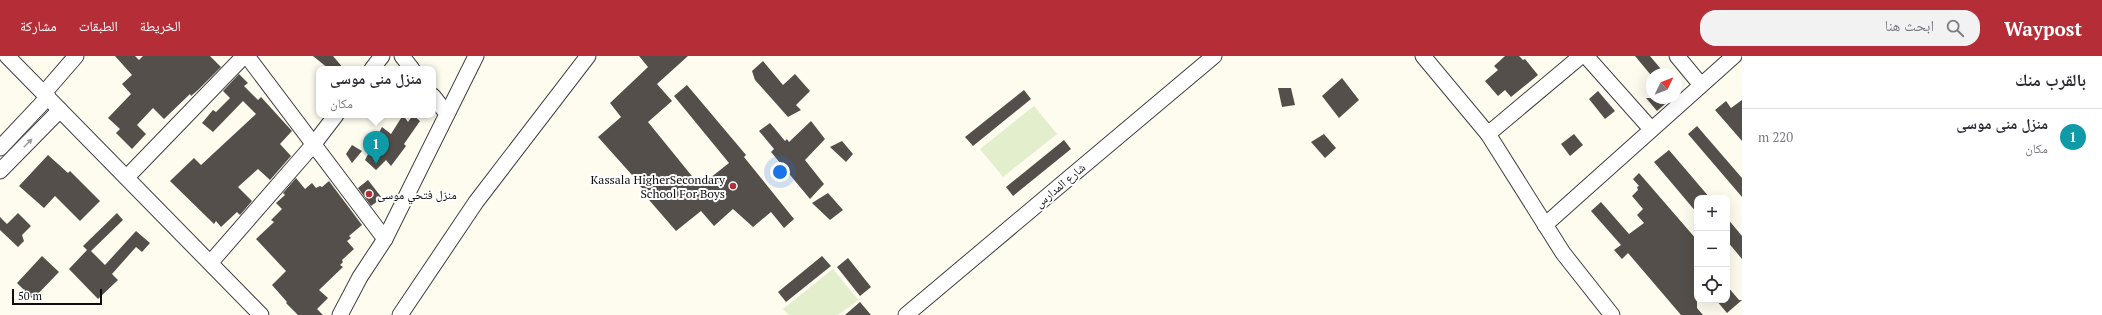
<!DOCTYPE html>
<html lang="ar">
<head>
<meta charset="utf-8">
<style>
	body { margin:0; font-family:"PT Serif","Noto Naskh Arabic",serif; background:#f2f2f3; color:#2b2b33; direction:rtl }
	.controls { position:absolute; right:12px; bottom:12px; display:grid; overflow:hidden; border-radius:8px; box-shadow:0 4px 16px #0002 }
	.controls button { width:36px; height:36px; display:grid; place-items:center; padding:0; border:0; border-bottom:1px solid #e1e1e2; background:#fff; color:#2b2b33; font:20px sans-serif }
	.compass { position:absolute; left:1646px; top:12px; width:36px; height:36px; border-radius:50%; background:#fff; box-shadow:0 4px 16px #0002; rotate:47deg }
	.scale { position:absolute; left:12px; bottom:10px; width:90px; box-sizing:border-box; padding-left:4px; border:2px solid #0d0d0d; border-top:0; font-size:11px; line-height:14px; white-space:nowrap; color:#0d0d0d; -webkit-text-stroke:3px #fff; paint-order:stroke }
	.you { position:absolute; left:780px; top:116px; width:14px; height:14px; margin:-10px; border:3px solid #fff; border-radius:50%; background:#1a73e8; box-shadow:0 0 0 6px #1a73e833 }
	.badge { display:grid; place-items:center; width:26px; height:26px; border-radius:50%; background:#b52e37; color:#fff; font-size:13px; font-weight:700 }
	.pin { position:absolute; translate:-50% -33px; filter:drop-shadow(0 1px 2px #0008) }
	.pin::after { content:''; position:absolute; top:21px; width:14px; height:12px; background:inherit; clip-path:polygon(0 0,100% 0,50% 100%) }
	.popup { position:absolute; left:316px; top:10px; width:120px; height:52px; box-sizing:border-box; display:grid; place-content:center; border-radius:8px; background:#fff; filter:drop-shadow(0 1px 3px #0005); font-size:13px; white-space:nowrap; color:#7c7c81 }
	.popup b { font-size:15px; color:#2b2b33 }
	.popup::after { content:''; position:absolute; left:50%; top:100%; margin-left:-8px; border:8px solid transparent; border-top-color:#fff }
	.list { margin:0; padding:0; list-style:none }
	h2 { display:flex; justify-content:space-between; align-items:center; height:52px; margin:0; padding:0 16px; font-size:17px }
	h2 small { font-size:13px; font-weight:400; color:#7c7c81 }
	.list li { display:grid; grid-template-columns:26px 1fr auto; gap:12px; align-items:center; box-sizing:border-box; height:56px; padding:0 16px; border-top:1px solid #e1e1e2 }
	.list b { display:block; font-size:15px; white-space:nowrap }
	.list p { margin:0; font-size:13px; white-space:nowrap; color:#7c7c81 }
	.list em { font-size:13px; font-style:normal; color:#7c7c81 }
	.icon { flex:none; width:22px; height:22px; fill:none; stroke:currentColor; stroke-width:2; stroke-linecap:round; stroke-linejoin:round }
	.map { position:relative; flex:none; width:1742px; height:259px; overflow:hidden; direction:ltr }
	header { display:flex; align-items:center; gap:24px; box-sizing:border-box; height:56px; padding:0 20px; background:#b52e37; color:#fff }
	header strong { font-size:19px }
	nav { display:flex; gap:22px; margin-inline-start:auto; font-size:14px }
	.search { width:280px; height:36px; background:#f2f2f3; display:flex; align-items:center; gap:10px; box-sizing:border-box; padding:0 14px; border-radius:16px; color:#7c7c81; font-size:15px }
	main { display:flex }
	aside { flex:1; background:#fff }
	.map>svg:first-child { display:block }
	.pitch { fill:#e3eecc }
	.building { fill:#554f4b }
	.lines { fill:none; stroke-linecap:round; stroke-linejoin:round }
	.minor-casing { stroke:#404040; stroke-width:17 }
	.minor { stroke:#fff; stroke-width:15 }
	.oneway { fill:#9e9e9e }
	.poi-dot { fill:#b52e37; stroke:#fff; stroke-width:1.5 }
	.labels { text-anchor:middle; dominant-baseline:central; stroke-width:4; stroke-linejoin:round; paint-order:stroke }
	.poi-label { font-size:12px; fill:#0d0d0d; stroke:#fff; text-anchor:end }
	.street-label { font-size:12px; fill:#0d0d0d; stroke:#fff }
</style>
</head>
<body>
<header>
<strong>Waypost</strong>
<div class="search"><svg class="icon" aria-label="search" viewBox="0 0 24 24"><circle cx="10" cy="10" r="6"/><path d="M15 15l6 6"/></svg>ابحث هنا</div>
<nav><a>الخريطة</a><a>الطبقات</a><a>مشاركة</a></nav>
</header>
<main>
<aside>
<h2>بالقرب منك<small></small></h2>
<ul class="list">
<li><span class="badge" style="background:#0f9aa8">1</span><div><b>منزل منى موسى</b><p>مكان</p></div><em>220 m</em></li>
</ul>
</aside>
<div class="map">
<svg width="1742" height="259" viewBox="0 0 1742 259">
	<rect width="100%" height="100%" fill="#fefbef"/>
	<!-- pitch -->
	<g class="pitch">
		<polygon points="1034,50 1057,78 1003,121 980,93"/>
		<polygon points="833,213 858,244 838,259 789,259 783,253"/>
	</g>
	<!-- building -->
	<g class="building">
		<polygon points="115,0 135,0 139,4 143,0 210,0 221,11 198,34 191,40 190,38 164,63 153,52 137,69 146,78 132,93 116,77 120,73 108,62 131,38 122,28 132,19"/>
		<polygon points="313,0 333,0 344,13 329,13"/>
		<polygon points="639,0 688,0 657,28 672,45 648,66 700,130 729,107 674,40 687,29 746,99 744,101 794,163 784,172 771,156 753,171 733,153 714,170 701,155 676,175 643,137 645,135 640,130 641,129 598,81 621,61 610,47 648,11"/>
		<polygon points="1505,0 1519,0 1523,4 1525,3 1538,19 1511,41 1505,34 1498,40 1485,25 1498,14 1494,10"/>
		<polygon points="1635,0 1650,0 1665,18 1650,18"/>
		<polygon points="763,5 783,29 795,18 810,35 796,49 801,54 788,61 755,24 752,15"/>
		<polygon points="239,18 248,27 244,30 258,44 261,41 292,75 280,88 291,100 270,124 258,113 238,131 252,145 240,159 237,156 221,171 216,165 214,168 170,125 194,102 201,109 256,58 243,45 213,76 202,67 213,54 216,56 230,42 223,35"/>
		<polygon points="1342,22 1359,44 1339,62 1322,40"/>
		<polygon points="1278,32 1291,32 1295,49 1282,51"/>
		<polygon points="1024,34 1031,43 973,90 965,81"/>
		<polygon points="1598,35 1615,55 1605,63 1589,43"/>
		<polygon points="1646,42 1672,42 1657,55"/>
		<polygon points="1742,44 1742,85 1715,54 1726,45 1731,52"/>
		<polygon points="403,59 408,66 413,59 420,65 404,88 406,90 391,110 386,104 376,114 365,104 382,71 391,78"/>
		<polygon points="811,65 825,83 805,104 824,128 810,143 771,96 774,93 759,75 770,67 785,85 787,83 789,86"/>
		<polygon points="1697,70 1742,122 1742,141 1688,78"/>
		<polygon points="1324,78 1336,92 1325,102 1311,86"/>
		<polygon points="1574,78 1583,89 1570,100 1561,88"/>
		<polygon points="1064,84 1071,93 1013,140 1006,131"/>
		<polygon points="842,85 853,98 846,106 830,91"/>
		<polygon points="352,89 362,95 352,107 346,98"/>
		<polygon points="1669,94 1710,142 1697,142 1697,157 1654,106"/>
		<polygon points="48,99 68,117 70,115 100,145 80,165 55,140 44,152 19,130"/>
		<polygon points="1639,117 1697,184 1697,252 1703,259 1681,259 1628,197 1622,203 1614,194 1621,189 1591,155 1601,146 1629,178 1644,167 1637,159 1643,153 1632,140 1638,134 1637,131 1639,130 1633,123"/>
		<polygon points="296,122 305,133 312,127 316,132 320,130 322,131 329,125 362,169 349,180 351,182 347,185 354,193 342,204 343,206 340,209 343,211 319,234 328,242 317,253 323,259 298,259 286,247 287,246 272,229 286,215 256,183 274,166 271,164 282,153 276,147 285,139 283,137"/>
		<polygon points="368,124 382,142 371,150 358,132"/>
		<polygon points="828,137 843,154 830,164 812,147"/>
		<polygon points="18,157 31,170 22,179 24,185 18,191 0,174 0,161 7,168"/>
		<polygon points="117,157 123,164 91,195 105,209 136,175 150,187 142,196 136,191 112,218 118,224 98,243 69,213 87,194 83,190"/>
		<polygon points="1727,162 1742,180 1742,203 1727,185"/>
		<polygon points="42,200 59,216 33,243 17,227"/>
		<polygon points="822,200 831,210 786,246 778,236"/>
		<polygon points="848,202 871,231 860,240 837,211"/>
		<polygon points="1727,230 1739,244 1742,244 1727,257 1716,244 1727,244"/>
		<polygon points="860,246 871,259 845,259"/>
	</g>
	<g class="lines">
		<defs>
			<g id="minor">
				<polyline points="7,0 261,259"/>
				<polyline points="247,0 385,183"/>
				<polyline points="402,0 412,13"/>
				<polyline points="1423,0 1488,78 1563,197 1612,259"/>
				<polyline points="1586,0 1651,73"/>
				<polyline points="1677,0 1701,29"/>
				<polyline points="372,13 382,0"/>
				<polyline points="44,37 76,0"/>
				<polyline points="433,40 447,58"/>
				<polyline points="1488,78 1581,0"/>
				<polyline points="0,92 48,41"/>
				<polyline points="0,115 60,54"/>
				<polyline points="127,121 244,0"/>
				<polyline points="1545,169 1734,0"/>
				<polyline points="211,206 313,89 336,59"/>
				<polyline points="340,259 360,221 385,183 476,0"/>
				<polyline points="400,259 476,146 588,0"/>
				<polyline points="906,259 1214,0"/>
			</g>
		</defs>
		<!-- minor casing -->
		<use href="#minor" class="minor-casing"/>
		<!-- minor -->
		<use href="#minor" class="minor"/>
	</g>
	<!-- one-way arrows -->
	<defs><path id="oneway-solid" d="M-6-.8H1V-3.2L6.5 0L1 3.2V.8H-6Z"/></defs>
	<use class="oneway" href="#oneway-solid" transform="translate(28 87) rotate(-45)"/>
	<!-- markers -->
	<g class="poi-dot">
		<circle cx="733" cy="130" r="4"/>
		<circle cx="369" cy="138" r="4"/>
	</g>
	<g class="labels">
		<!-- poi labels -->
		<g class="poi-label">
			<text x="725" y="123">Kassala HigherSecondary<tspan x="725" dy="14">School For Boys</tspan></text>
			<text x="377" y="138" text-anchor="start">منزل فتحي موسى</text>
		</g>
		<!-- street labels -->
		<g class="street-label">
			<text transform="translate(1060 129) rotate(-40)">شارع المدارس</text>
		</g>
	</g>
</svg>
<div class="controls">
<button>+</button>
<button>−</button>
<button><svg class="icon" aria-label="locate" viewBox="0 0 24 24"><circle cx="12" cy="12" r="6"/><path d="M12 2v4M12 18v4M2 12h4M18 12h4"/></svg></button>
</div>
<svg class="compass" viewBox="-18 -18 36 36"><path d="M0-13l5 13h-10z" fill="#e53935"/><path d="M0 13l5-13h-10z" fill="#7c7c81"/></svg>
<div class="scale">50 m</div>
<div class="you"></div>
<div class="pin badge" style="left:376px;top:108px;background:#0f9aa8">1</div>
<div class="popup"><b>منزل منى موسى</b>مكان</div>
</div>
</main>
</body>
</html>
